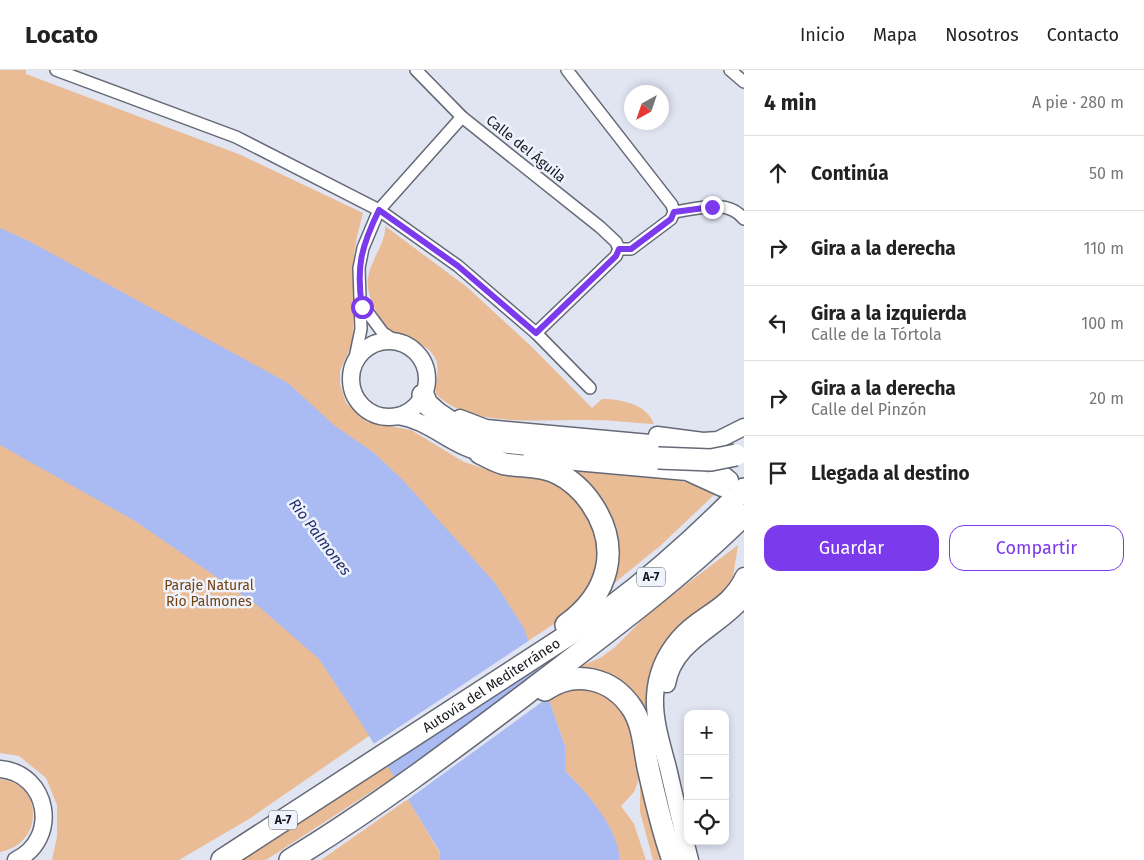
<!DOCTYPE html>
<html lang="es">
<head>
<meta charset="utf-8">
<style>
	body { margin:0; font-family:"Fira Sans",sans-serif; background:#f2f2f2; color:#222 }
	.controls { position:absolute; right:15px; bottom:15px; display:grid; overflow:hidden; border-radius:10px; box-shadow:0 2px 8px #0003 }
	.controls button { width:45px; height:45px; display:grid; place-items:center; padding:0; border:0; border-bottom:1px solid #e0e0e0; background:#fff; color:#222; font:25px sans-serif }
	.compass { position:absolute; left:624px; top:15px; width:45px; height:45px; border-radius:50%; background:#fff; box-shadow:0 2px 8px #0003; rotate:220deg }
	.stop { position:absolute; width:15px; height:15px; margin:-11px; border:4px solid #7c3aed; border-radius:50%; background:#fff }
	.stop.end { background:#7c3aed; border-color:#fff; box-shadow:0 1px 5px #0008 }
	.list { margin:0; padding:0; list-style:none }
	h2 { display:flex; justify-content:space-between; align-items:center; height:65px; margin:0; padding:0 20px; font-size:21px }
	h2 small { font-size:16px; font-weight:400; color:#767676 }
	.list li { display:grid; grid-template-columns:32px 1fr auto; gap:15px; align-items:center; box-sizing:border-box; height:75px; padding:0 20px; border-top:1px solid #e0e0e0 }
	.list b { display:block; font-size:19px; white-space:nowrap }
	.list p { margin:0; font-size:16px; white-space:nowrap; color:#767676 }
	.list em { font-size:16px; font-style:normal; color:#767676 }
	.actions { display:flex; gap:10px; padding:15px 20px }
	.actions a { flex:1; padding:11px 0; border:1px solid #7c3aed; border-radius:15px; text-align:center; font-size:18px; color:#7c3aed }
	.actions .main { background:#7c3aed; color:#fff }
	.icon { flex:none; width:28px; height:28px; fill:none; stroke:currentColor; stroke-width:2; stroke-linecap:round; stroke-linejoin:round }
	.map { position:relative; flex:none; width:744px; height:790px; overflow:hidden }
	header { display:flex; align-items:center; gap:30px; box-sizing:border-box; height:70px; padding:0 25px; background:#fff; border-bottom:1px solid #e0e0e0 }
	header strong { font-size:24px }
	nav { display:flex; gap:28px; margin-inline-start:auto; font-size:18px }
	main { display:flex }
	aside { flex:1; background:#fff }
	.map>svg:first-child { display:block }
	.green { fill:#eabc96 }
	.water { fill:#aabaf2 }
	.pier { fill:#e1e5f2 }
	.lines { fill:none; stroke-linecap:round; stroke-linejoin:round }
	.street-casing { stroke:#656975; stroke-width:14 }
	.secondary-casing { stroke:#656975; stroke-width:19 }
	.highway-casing { stroke:#656975; stroke-width:24 }
	.street { stroke:#fff; stroke-width:11 }
	.secondary { stroke:#fff; stroke-width:16 }
	.highway { stroke:#fff; stroke-width:21 }
	.highway-bridge-casing { stroke:#656975; stroke-width:24; stroke-linecap:butt }
	.highway-bridge { stroke:#fff; stroke-width:21 }
	.route { stroke:#7c3aed; stroke-width:6 }
	.labels { text-anchor:middle; dominant-baseline:central; stroke-width:5; stroke-linejoin:round; paint-order:stroke }
	.shield { fill:#eff3fd; stroke:#585a60; stroke-width:1 }
	.shield-label { font-size:12px; font-weight:bold; fill:#17181d }
	.street-label { font-size:14px; fill:#17181d; stroke:#eff3fd }
	.park-label { font-size:14px; fill:#724211; stroke:#eff3fd }
	.water-label { font-size:15px; font-style:italic; fill:#222c6c; stroke:#eff3fd }
</style>
</head>
<body>
<header>
<strong>Locato</strong>
<nav><a>Inicio</a><a>Mapa</a><a>Nosotros</a><a>Contacto</a></nav>
</header>
<main>
<div class="map">
<svg width="744" height="790" viewBox="0 0 744 790">
	<rect width="100%" height="100%" fill="#e1e5f2"/>
	<!-- green -->
	<g class="green">
		<polygon points="0,0 26,0 26,4 241,85 363,143 357,166 353,192 354,244 352,274 340,301 340,314 346,333 367,352 411,360 464,392 488,400 528,402 571,421 596,453 598,506 563,548 528,571 526,565 369,666 249,749 179,790 52,790 57,767 57,735 46,708 19,686 0,683"/>
		<path d="M385 156 467 217 532 277 592 338 602 329C621 329 647 334 654 354 633 353 612 350 592 350 546 349 470 359 436 324 435 313 440 299 436 290 427 269 403 271 389 259 379 250 370 231 368 218 365 194 387 175 385 156Z"/>
		<path d="M567 400 677 410 697 415 714 425 660 476 602 523C610 459 625 443 567 400Z"/>
		<polygon points="738,475 733,507 647,635 646,643 576,598 600,588 615,577 650,542"/>
		<path d="M569 615 611 622 632 657 663 790H653L640 742V707L634 722 621 736 634 754 646 790H620C616 756 588 724 565 701V676L548 628Z"/>
		<polygon points="388,695 394,707 266,790 240,790"/>
		<path d="M0 709C42 712 46 773 0 782Z"/>
		<polygon points="408,729 440,783 439,790 321,790"/>
	</g>
	<!-- water -->
	<path class="water" d="M0 158 29 171 288 313 335 356 373 382 402 409 495 513 524 558 565 676V701C588 724 617 756 620 790H439L440 782 360 651 319 589 257 535 135 451 0 375Z"/>
	<!-- pier -->
	<g class="pier">
		<polygon points="530,570 540,596 385,697 372,675"/>
		<polygon points="541,601 550,626 406,731 392,708"/>
	</g>
	<g class="lines">
		<defs>
			<g id="street">
				<polyline points="56,0 236,67 379,140 458,196 536,263"/>
				<polyline points="416,0 462,47 600,157 616,172 619,179"/>
				<polyline points="567,0 672,135 674,142 671,149 631,179 619,179 616,186 536,263 590,318"/>
				<polyline points="730,0 744,12"/>
				<path d="M674 142C698 139 727 128 744 149"/>
				<polyline points="362,237 366,240 383,263 397,272"/>
				<polyline points="354,293 361,259 359,198 363,178 379,140 462,47"/>
			</g>
			<g id="secondary">
				<circle cx="389" cy="309" r="38"/>
				<path d="M398 346C433 351 455 381 491 384"/>
				<path d="M460 348 486 358 661 374C688 381 709 391 730 410"/>
				<polyline points="657,365 703,371 718,370 744,357"/>
				<polyline points="531,388 687,402 722,418"/>
				<path d="M667 614C674 571 720 558 744 528"/>
				<path d="M0 699C49 703 60 769 16 790"/>
				<path d="M690 790C682 759 675 728 668 698 662 675 654 651 655 627 656 605 665 584 679 568 700 543 728 540 744 506"/>
			</g>
			<g id="highway">
				<polyline points="423,325 427,334 437,343 455,355 485,370 658,388"/>
				<path d="M480 383C488 387 496 392 505 394 522 397 541 395 557 403 570 409 583 421 591 433 622 478 609 524 566 555"/>
				<path d="M545 620C575 599 612 608 632 638 643 654 644 678 648 697 655 728 662 760 673 790"/>
				<path id="s1" d="M222 790 610 538C658 502 702 462 744 419"/>
				<path d="M290 790C374 739 453 679 531 620 606 563 677 511 744 445"/>
			</g>
		</defs>
		<!-- street casing -->
		<use href="#street" class="street-casing"/>
		<!-- secondary casing -->
		<use href="#secondary" class="secondary-casing"/>
		<!-- highway casing -->
		<use href="#highway" class="highway-casing"/>
		<!-- street -->
		<use href="#street" class="street"/>
		<!-- secondary -->
		<use href="#secondary" class="secondary"/>
		<!-- highway -->
		<use href="#highway" class="highway"/>
		<defs>
			<polyline id="highway-bridge" points="658,388 711,390 736,385"/>
		</defs>
		<!-- highway-bridge casing -->
		<use href="#highway-bridge" class="highway-bridge-casing"/>
		<!-- highway-bridge -->
		<use href="#highway-bridge" class="highway-bridge"/>
	</g>
	<g class="lines">
		<!-- route -->
		<path class="route" d="M362 237C356 197 361 177 379 140L458 196 536 263 616 186 619 179H631L671 149 674 142 712 137"/>
	</g>
	<g class="labels">
		<!-- shield labels -->
		<g class="shield">
			<rect x="637" y="497.5" width="28" height="19" rx="4"/>
			<rect x="269" y="740.5" width="28" height="19" rx="4"/>
		</g>
		<g class="shield-label">
			<text x="651" y="507">A-7</text>
			<text x="283" y="750">A-7</text>
		</g>
		<!-- street labels -->
		<g class="street-label">
			<text transform="translate(526 79) rotate(39)">Calle del Águila</text>
			<text stroke="none"><textPath href="#s1" startOffset="321">Autovía del Mediterráneo</textPath></text>
		</g>
		<!-- park labels -->
		<g class="park-label">
			<text x="209" y="515">Paraje Natural<tspan x="209" dy="16">Río Palmones</tspan></text>
		</g>
		<!-- water labels -->
		<g class="water-label">
			<text transform="translate(320 467) rotate(53)">Rio Palmones</text>
		</g>
	</g>
</svg>
<div class="controls">
<button>+</button>
<button>−</button>
<button><svg class="icon" aria-label="locate" viewBox="0 0 24 24"><circle cx="12" cy="12" r="6"/><path d="M12 2v4M12 18v4M2 12h4M18 12h4"/></svg></button>
</div>
<svg class="compass" viewBox="-18 -18 36 36"><path d="M0-13l5 13h-10z" fill="#e53935"/><path d="M0 13l5-13h-10z" fill="#767676"/></svg>
<div class="stop" style="left:362px;top:237px"></div>
<div class="stop end" style="left:712px;top:137px"></div>
</div>
<aside>
<h2>4 min<small>A pie · 280 m</small></h2>
<ul class="list">
<li><svg class="icon" aria-label="ahead" viewBox="0 0 24 24"><path d="M12 20V5M6 11l6-6 6 6"/></svg><div><b>Continúa</b></div><em>50 m</em></li>
<li><svg class="icon" aria-label="right" viewBox="0 0 24 24"><path d="M7 20v-9h11M14 6l5 5-5 5"/></svg><div><b>Gira a la derecha</b></div><em>110 m</em></li>
<li><svg class="icon" aria-label="left" viewBox="0 0 24 24"><path d="M17 20v-9H6M10 6l-5 5 5 5"/></svg><div><b>Gira a la izquierda</b><p>Calle de la Tórtola</p></div><em>100 m</em></li>
<li><svg class="icon" aria-label="right" viewBox="0 0 24 24"><path d="M7 20v-9h11M14 6l5 5-5 5"/></svg><div><b>Gira a la derecha</b><p>Calle del Pinzón</p></div><em>20 m</em></li>
<li><svg class="icon" aria-label="arrive" viewBox="0 0 24 24"><path d="M6 21V4h12l-3 4 3 4H6"/></svg><div><b>Llegada al destino</b></div></li>
</ul>
<div class="actions"><a class="main">Guardar</a><a>Compartir</a></div>
</aside>
</main>
</body>
</html>
